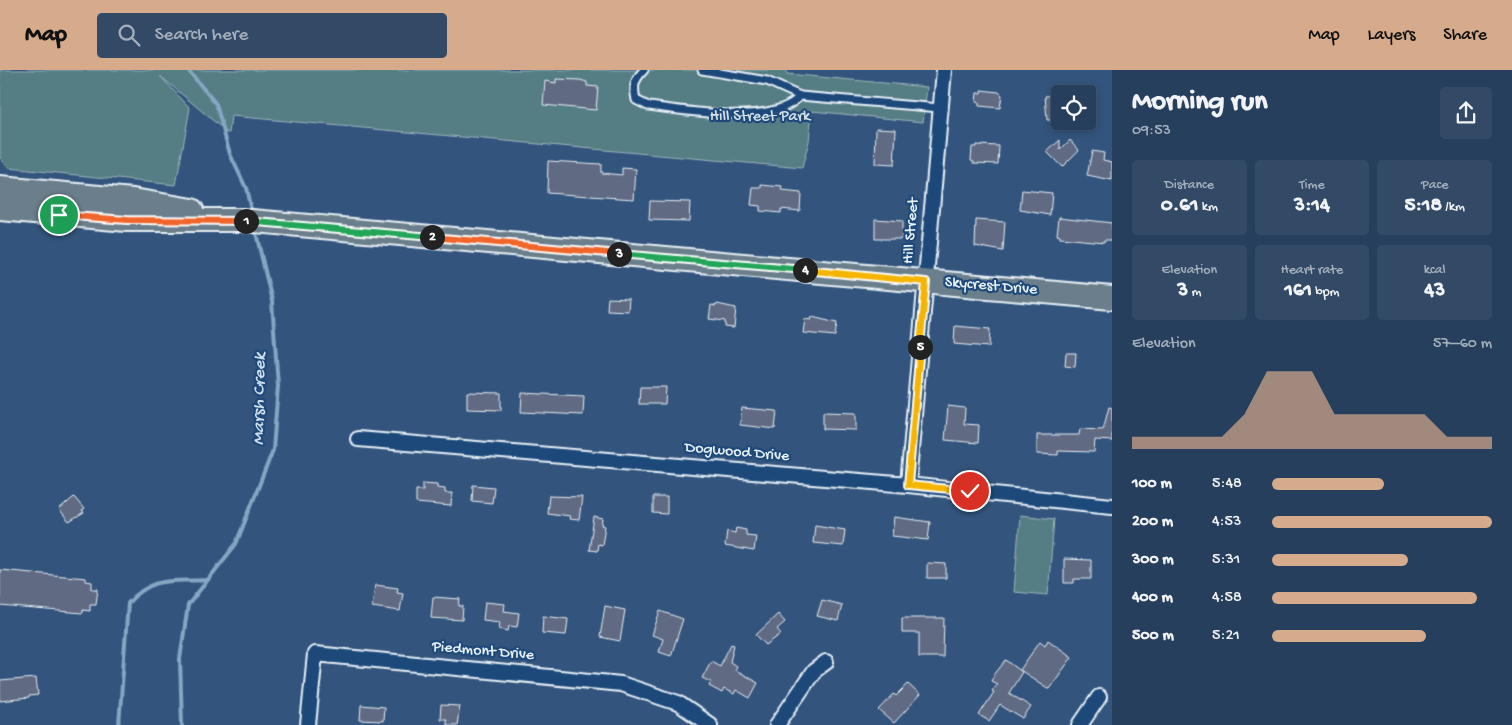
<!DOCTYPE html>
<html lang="en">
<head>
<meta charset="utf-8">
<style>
  :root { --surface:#263f5d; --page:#324a66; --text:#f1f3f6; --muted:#a4afbc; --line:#425872; --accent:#d6ab8b }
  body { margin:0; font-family:"Gochi Hand",sans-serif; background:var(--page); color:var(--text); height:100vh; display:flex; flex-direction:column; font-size:19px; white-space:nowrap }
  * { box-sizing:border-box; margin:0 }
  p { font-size:16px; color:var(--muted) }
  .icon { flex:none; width:28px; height:28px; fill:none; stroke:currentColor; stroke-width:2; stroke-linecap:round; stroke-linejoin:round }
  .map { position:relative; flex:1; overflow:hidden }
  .side { display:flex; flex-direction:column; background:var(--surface); width:400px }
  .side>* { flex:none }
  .fabs { position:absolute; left:1051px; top:15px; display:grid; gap:10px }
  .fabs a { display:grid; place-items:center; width:45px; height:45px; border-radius:5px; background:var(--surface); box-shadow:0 2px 8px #0003,0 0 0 1px var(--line); font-size:25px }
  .pin { position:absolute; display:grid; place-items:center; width:42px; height:42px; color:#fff; margin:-21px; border:2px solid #fff; border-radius:50%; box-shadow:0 1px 5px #0007 }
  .km { position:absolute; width:25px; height:25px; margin:-12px; border-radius:50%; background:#222; color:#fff; font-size:14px; line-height:25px; text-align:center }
  .round { display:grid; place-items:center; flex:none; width:52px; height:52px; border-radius:5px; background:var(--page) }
  .overview { display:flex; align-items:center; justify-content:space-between; height:85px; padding:0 20px }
  h1 { font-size:28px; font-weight:800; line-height:38px }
  .stats { display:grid; grid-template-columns:repeat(3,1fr); gap:8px; height:85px; padding:5px 20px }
  .stats div { display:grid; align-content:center; border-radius:5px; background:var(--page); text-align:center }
  .stats b { font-size:21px; font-weight:800 }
  .stats small { font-size:14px; font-weight:400 }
  .stats p { font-size:14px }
  .chart { height:140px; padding:10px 20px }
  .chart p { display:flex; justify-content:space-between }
  .chart svg { width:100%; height:90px; margin-top:5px; fill:var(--accent); opacity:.7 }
  ul { padding:0 20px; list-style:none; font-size:16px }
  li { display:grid; grid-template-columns:80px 60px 1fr; align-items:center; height:38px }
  li i { height:12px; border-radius:6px; background:var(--accent) }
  header { display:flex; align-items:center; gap:30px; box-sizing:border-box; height:70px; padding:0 25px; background:var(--accent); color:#111 }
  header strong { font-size:24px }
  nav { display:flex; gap:28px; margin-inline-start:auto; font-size:18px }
  .search { width:350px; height:45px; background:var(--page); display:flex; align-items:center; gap:12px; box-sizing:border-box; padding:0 18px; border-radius:5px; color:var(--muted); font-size:19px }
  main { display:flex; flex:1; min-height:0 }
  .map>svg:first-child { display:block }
</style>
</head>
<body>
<header>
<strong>Map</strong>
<div class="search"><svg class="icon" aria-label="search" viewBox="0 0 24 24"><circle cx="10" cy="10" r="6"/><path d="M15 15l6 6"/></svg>Search here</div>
<nav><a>Map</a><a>Layers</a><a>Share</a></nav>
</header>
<main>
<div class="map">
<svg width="1112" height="655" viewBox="0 0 1112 655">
  <rect width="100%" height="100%" fill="#33547c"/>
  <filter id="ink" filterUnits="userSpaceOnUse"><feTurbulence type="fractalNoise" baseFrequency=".02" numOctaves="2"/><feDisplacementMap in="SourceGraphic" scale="10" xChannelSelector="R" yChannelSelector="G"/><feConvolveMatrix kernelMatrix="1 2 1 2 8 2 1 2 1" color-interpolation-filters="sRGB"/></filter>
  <g filter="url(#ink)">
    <!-- green -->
    <g fill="#557d84" stroke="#9eb7be">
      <path d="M0,0h787v4l140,13 -4,35 -111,-11 -3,30 -7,27 -571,-52 -2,18 -69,-58 30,32 -14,77 -167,-17 -9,-10z"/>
      <path d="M1020,445l34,4 -6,76 -34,-3z"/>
    </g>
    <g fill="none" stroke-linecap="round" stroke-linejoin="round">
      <!-- stream -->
      <g stroke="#85a7c3" stroke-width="4">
        <path d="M188,0l28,34 14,50 16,34 5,22"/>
        <path d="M119,655l9,-122c26,-28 44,-21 79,-23"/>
        <path d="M182,655l-2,-66 8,-54 48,-61 37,-94 5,-64 -6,-85 -16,-68"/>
      </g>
    </g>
    <!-- building -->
    <g fill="#616a82" stroke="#e8f1f8">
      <path d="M556,9l24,1 7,2v4l11,1 -2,23 -53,-5 2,-24 11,2z"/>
      <path d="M981,20l18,2 3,3 -2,13 -21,-2v-3l-3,-1 1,-9h4z"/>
      <path d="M1060,25v25h-13l-2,-24z"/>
      <path d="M876,58l20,1 -2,36 -19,-1z"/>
      <path d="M1060,70v10l10,-10 9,10 -17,17 -15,-15z"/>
      <path d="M976,75l23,1 -1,18 -24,-1v-2l-3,-1 1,-13h4z"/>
      <path d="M1092,81l12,2 -1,7 9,2v19l-25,-5z"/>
      <path d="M548,91l53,3v9l21,2v-7l14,1 -2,30 -87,-6z"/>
      <path d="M762,115l21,2 -1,4 19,2 -1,18 -19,-2v4l-21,-2v-5l-9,-1 2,-17h9z"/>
      <path d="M1022,120l30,3 -2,22 -30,-5z"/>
      <path d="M650,131l40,1 -1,19 -40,-1z"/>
      <path d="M1059,147l53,6v17h-8v2l-44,-4v-2l-3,-1z"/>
      <path d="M875,149l27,2v18h-27z"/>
      <path d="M976,150l29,2 -2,29 -28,-5z"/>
      <path d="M608,228l21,1 -1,12 -21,-1z"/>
      <path d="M717,234l19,4 -2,20 -9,-1v-6l-16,-2 2,-14 5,1z"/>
      <path d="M812,247l25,6 -2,13 -32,-3 2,-14 6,1z"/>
      <path d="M955,256l35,3 -1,18 -35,-3z"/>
      <path d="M1066,283h10l-1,14 -10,-1z"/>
      <path d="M640,317h26l-1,17h-26z"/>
      <path d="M467,322l34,1v17l-34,-1z"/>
      <path d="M522,323l62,3 -1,19 -62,-3z"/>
      <path d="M948,336l17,2 -1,16 15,1 -1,18 -33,-3z"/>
      <path d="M1109,337l3,1v33l-17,-1 -1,12 -36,-1v4l-21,-1v-19h42l1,-6 23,1z"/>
      <path d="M742,338l35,3 -2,18 -35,-4z"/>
      <path d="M823,342l33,1v17l-33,-1z"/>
      <path d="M423,413l14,1v3l8,1v5h7l-1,13 -35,-3v-13h7z"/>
      <path d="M473,415l21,2 -2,16 -20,-2z"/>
      <path d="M549,426l33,1 -3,23 -10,-1 1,-3 -23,-3z"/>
      <path d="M74,427l10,12 -2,2 2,2 -15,9 -10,-12z"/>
      <path d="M653,427h14v17l-14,-1z"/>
      <path d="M594,447l9,2 -1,6 3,1 -3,19 -4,-1 -1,7 -8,-1z"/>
      <path d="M894,447l36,5 -2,18 -36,-4z"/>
      <path d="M815,455l30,5 -2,16 -30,-3z"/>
      <path d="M736,458l10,2v5l10,1 -2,15 -29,-5 2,-15 8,2z"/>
      <path d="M1064,489l27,1v19h-17v4h-10z"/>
      <path d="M927,493l19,1v14h-19z"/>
      <path d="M0,500l86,8v3l6,1v7h6l-2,15h-6v7l-7,-1v3l-83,-7z"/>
      <path d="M375,515l23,3 -1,4 6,1 -3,18 -28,-4z"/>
      <path d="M433,527l27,2 -1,7h4l-1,14 -31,-2z"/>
      <path d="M822,530l20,5 -4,16 -21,-5z"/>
      <path d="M485,532l20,2 -1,7 15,2 -2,14 -8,-1 -1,5 -9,-2 1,-7 -17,-2z"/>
      <path d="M605,536l20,4 -5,31 -20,-4z"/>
      <path d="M660,541l23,8 -12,37 -12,-4 4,-13 -11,-4z"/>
      <path d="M778,544l7,8 -8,7 4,5 -15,11 -10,-10z"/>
      <path d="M543,546l25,3 -2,16 -24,-2z"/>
      <path d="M902,548h42l-1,39h-24v-24h-17z"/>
      <path d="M1048,570l24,17 -23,32 -29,-19 20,-29 5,4z"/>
      <path d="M731,574l3,1 -4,17 6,4 -1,4 23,13 -8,15 -14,-8 -2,4 -10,-5 -2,4 -13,-7 2,-4 -9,-4 9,-17 9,5z"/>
      <path d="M1006,590l16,12 -13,21 22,14 -8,12 -23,-14 -11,16 -10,-6 15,-23 -2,-1 5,-7 -6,-3 3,-6z"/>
      <path d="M36,608l2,17 -9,1v2l-29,3v-20z"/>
      <path d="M908,614l12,11 -26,28 -15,-13 15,-16 2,2z"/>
      <path d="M361,635l23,2 -1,14 -23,-1z"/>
      <path d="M441,635l19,1 -3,19h-11v-6h-6z"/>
    </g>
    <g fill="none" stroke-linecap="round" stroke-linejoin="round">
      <!-- service casing -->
      <g stroke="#e8f1f8" stroke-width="11">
        <g id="service">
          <path d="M644,0c-10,10 -11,16 -8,30l12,6c37,4 125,21 152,-10"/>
          <path d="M702,0l65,11 33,15 140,12"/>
        </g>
      </g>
      <!-- minor casing -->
      <g stroke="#e8f1f8" stroke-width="18">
        <g id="minor">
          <path d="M358,369l550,46 204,21"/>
          <path d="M908,415l36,-415"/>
          <path d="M308,655l7,-71 306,30 57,19 32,22"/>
          <path d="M777,655l37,-54 12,-9"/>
          <path d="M1080,655l19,-28"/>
        </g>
      </g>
      <!-- primary casing -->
      <g stroke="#e8f1f8" stroke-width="26">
        <g id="primary">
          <path d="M0,118l133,12 59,10"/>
          <path d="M0,139l127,11h115l870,78"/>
        </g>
      </g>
      <!-- service -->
      <use href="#service" stroke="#1f4a7a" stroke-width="7"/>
      <!-- minor -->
      <use href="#minor" stroke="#1f4a7a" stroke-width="14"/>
      <!-- primary -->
      <use href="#primary" stroke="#6b7e8b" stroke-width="22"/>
    </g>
  </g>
  <g fill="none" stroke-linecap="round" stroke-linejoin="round" filter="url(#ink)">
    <!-- split-1 casing -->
    <g stroke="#fff" stroke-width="10">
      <path id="split-1" d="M59,145l68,5 119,1"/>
    </g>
    <!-- split-2 casing -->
    <g stroke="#fff" stroke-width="10">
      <path id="split-2" d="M246,151l186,16"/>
    </g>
    <!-- split-3 casing -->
    <g stroke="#fff" stroke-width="10">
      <path id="split-3" d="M432,167l187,17"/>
    </g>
    <!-- split-4 casing -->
    <g stroke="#fff" stroke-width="10">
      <path id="split-4" d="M619,184l186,16"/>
    </g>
    <!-- split-5 casing -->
    <g stroke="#fff" stroke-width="10">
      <path id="split-5" d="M805,200l121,12 -6,65"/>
    </g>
    <!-- split-6 casing -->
    <g stroke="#fff" stroke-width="10">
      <path id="split-6" d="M920,277l-12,138 62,6"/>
    </g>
    <!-- split-1 -->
    <use href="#split-1" stroke="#f0652b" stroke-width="6"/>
    <!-- split-2 -->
    <use href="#split-2" stroke="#22a559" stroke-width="6"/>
    <!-- split-3 -->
    <use href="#split-3" stroke="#f0652b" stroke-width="6"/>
    <!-- split-4 -->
    <use href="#split-4" stroke="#22a559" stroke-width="6"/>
    <!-- split-5 -->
    <use href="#split-5" stroke="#f5b400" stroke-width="6"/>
    <!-- split-6 -->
    <use href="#split-6" stroke="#f5b400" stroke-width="6"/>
  </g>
  <g text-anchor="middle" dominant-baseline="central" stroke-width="4.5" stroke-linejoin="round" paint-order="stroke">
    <!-- park labels -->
    <g font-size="16" fill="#d2e0e7" stroke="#1f4a7a">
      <text x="760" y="47">Hill Street Park</text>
    </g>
    <!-- street labels -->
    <g font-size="16" fill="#e8f1f8" stroke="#1f4a7a">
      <text transform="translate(912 161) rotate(-85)">Hill Street</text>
      <text transform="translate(991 217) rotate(5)">Skycrest Drive</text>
      <text transform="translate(737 383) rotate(5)">Dogwood Drive</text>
      <text transform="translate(483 582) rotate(5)">Piedmont Drive</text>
    </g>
    <!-- water labels -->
    <g font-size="18" font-style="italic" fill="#cfdeeb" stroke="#1f4a7a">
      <text transform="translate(260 329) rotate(-89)">Marsh Creek</text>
    </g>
  </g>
</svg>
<div class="fabs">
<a><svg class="icon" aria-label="locate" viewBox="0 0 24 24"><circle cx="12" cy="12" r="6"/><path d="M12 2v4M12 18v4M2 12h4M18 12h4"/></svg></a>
</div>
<div class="pin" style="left:59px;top:145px;background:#1e9e55"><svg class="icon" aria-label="arrive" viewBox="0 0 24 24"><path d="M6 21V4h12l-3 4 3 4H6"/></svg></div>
<div class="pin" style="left:970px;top:421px;background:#d93025"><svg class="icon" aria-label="check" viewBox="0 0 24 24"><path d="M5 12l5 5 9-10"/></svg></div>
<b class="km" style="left:246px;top:151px">1</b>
<b class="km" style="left:432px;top:167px">2</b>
<b class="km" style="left:619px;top:184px">3</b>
<b class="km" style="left:805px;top:200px">4</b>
<b class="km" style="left:920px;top:277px">5</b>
</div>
<section class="side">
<div class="overview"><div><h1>Morning run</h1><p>09:53</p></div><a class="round"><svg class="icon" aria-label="share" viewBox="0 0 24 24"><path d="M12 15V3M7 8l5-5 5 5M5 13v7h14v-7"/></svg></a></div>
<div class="stats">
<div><p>Distance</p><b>0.61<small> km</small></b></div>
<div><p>Time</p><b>3:14</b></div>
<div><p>Pace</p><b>5:18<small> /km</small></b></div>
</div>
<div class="stats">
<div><p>Elevation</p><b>3<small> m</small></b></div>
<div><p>Heart rate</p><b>161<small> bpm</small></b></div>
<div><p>kcal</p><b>43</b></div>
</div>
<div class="chart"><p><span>Elevation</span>57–60 m</p>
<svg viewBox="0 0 160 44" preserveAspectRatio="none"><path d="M0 44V38L10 38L20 38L30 38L40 38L50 27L60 6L70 6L80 6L90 27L100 27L110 27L120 27L130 27L140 38L150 38L160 38V44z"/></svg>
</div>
<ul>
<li><b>100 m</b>5:48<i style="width:51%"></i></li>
<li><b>200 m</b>4:53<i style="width:100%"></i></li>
<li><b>300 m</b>5:31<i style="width:62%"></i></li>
<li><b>400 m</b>4:58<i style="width:93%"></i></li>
<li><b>500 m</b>5:21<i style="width:70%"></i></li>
</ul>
</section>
</main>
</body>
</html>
